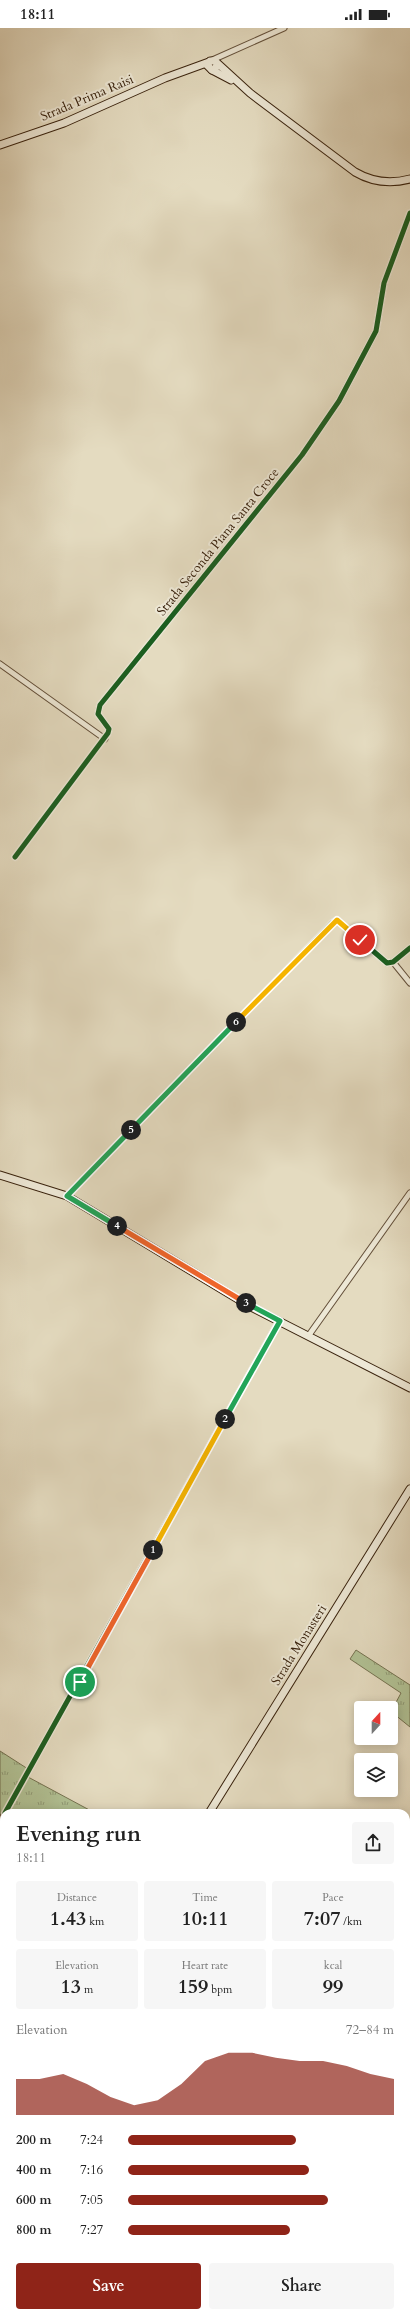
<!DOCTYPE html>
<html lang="en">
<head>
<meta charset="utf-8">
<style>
  :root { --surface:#fff; --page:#f6f6f6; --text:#222; --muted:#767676; --accent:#8f2418 }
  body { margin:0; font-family:Cardo,serif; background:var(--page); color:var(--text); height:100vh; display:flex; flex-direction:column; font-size:15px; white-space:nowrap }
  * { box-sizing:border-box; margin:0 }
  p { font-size:13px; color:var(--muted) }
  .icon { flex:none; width:22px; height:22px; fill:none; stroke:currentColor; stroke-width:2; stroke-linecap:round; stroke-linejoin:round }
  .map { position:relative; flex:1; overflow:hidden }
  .side { position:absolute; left:0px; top:1781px; width:410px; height:508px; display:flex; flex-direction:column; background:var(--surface); border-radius:12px 12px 0 0; box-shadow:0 2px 10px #0003 }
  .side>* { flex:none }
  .needle { width:26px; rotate:21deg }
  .controls { position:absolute; left:354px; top:1673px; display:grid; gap:8px }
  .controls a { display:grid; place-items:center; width:44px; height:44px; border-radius:4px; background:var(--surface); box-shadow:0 2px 10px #0003; font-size:20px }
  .pin { position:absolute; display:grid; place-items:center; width:34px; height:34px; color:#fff; margin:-17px; border:2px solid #fff; border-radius:50%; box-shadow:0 1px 4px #0007 }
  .km { position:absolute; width:20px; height:20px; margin:-10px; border-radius:50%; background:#222; color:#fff; font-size:11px; line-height:20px; text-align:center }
  .round { display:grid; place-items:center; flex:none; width:42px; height:42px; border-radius:4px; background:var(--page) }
  .head { display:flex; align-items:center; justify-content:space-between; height:68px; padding:0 16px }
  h1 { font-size:22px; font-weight:700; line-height:30px }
  .figures { display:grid; grid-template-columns:repeat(3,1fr); gap:6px; height:68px; padding:4px 16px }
  .figures div { display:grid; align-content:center; border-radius:4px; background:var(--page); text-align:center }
  .figures b { font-size:20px; font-weight:700 }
  .figures small { font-size:11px; font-weight:400 }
  .figures p { font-size:11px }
  .chart { height:112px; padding:8px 16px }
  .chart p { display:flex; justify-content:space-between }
  .chart svg { width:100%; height:72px; margin-top:4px; fill:var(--accent); opacity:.7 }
  .primary-button { display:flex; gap:8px; margin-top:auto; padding:8px 16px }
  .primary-button a { flex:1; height:46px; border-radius:4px; background:var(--accent); color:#fff; font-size:16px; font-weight:700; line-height:46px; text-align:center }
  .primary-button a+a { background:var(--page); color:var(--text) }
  ul { padding:0 16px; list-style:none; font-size:13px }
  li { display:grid; grid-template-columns:64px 48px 1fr; align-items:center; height:30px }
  li i { height:10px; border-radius:5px; background:var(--accent) }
  .status { display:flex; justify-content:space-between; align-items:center; height:28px; padding:0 20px; background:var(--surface); direction:ltr }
  .status svg { height:11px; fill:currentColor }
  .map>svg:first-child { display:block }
</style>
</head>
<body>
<div class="status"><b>18:11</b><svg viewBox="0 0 49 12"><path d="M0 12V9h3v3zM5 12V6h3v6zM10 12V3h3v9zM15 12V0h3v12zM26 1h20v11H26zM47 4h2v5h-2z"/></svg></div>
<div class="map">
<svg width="410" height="2289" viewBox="0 0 410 2289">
  <defs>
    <pattern id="grass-tufts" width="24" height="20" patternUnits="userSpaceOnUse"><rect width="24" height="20" fill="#b1c194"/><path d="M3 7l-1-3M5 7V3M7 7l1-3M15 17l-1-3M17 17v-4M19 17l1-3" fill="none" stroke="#919c77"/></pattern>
  </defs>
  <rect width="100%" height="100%" fill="#e4dbc0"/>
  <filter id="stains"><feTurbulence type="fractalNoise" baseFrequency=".005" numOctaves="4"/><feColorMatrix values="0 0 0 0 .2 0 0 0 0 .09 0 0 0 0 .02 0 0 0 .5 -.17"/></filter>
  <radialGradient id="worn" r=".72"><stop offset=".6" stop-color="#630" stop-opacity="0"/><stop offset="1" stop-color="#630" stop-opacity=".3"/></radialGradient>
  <!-- grass -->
  <g fill="url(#grass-tufts)" stroke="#757250">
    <path d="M356,1622l54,35v42l-16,-13 -1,-6 8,-15 -51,-34z"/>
    <path d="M0,1723l28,18 -28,50z"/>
    <path d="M28,1749l67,36h-85l-2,-1z"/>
    <path d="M4,2124v153l-4,4v-151z"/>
    <path d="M406,2130l4,3v98l-4,6z"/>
    <path d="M87,2285h149l-1,4h-151z"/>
    <path d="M322,2285h78l1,4h-79z"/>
  </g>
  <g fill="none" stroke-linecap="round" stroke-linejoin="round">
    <!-- street casing -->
    <g stroke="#64503a" stroke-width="7">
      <g id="street">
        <path d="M210,33l74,-33"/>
        <path d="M0,636l105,75"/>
        <path d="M15,829l93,-124 1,-4 -11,-15 2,-9 202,-250 37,-54 37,-70 8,-48 26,-70"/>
        <path d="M393,934l17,21"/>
        <path d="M67,1168l265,-273 5,-3 50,43 6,-1 17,-14"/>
        <path d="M309,1307l101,-142"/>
        <path d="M5,1785l274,-492"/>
        <path d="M0,1794l4,-7"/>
        <path d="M406,2109l4,-7"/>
        <path d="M406,2128l4,3"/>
        <path d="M243,2285l6,4"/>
        <path d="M320,2289v-4"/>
      </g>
    </g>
    <!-- secondary casing -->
    <g stroke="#39220d" stroke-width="9">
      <g id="secondary">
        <path d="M217,37l-2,4 -3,1 -5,-5 3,-4h5l35,32 105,79c17,10 36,12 55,7"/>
        <path d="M212,42l19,10"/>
        <path d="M0,117l64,-22 101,-45 44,-16"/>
        <path d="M0,1147l67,21 184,111 159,81"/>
        <path d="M209,1785l201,-324"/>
        <path d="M0,2124l4,-7"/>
      </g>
    </g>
    <!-- street -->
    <use href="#street" stroke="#ede8d6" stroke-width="5"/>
    <!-- secondary -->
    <use href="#secondary" stroke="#ede8d6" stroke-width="7"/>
    <!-- cycleway casing -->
    <g stroke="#ede8d6" stroke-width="8">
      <g id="cycleway">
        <path d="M15,829l93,-124 1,-4 -11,-15 2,-9 202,-250 37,-54 37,-70 8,-48 26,-70"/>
        <path d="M67,1168l265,-273 5,-3 50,43 6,-1 17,-14"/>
        <path d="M5,1785l274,-492"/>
      </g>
    </g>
    <!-- cycleway -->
    <use href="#cycleway" stroke="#1b5e20" stroke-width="5"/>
  </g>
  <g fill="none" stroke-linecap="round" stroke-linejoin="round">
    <!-- split-1 casing -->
    <g stroke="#fff" stroke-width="8">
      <path id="split-1" d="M80,1654l73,-132"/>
    </g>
    <!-- split-2 casing -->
    <g stroke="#fff" stroke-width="8">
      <path id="split-2" d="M153,1522l72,-131"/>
    </g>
    <!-- split-3 casing -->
    <g stroke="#fff" stroke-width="8">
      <path id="split-3" d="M225,1391l55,-98 -34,-18"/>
    </g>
    <!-- split-4 casing -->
    <g stroke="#fff" stroke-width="8">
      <path id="split-4" d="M117,1198l129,77"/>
    </g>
    <!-- split-5 casing -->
    <g stroke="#fff" stroke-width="8">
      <path id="split-5" d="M117,1198l-50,-30 64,-66"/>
    </g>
    <!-- split-6 casing -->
    <g stroke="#fff" stroke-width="8">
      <path id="split-6" d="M131,1102l105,-108"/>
    </g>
    <!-- split-7 casing -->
    <g stroke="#fff" stroke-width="8">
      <path id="split-7" d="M236,994l101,-102 23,20"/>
    </g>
    <!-- split-1 -->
    <use href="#split-1" stroke="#f0652b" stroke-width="5"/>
    <!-- split-2 -->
    <use href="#split-2" stroke="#f5b400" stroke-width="5"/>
    <!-- split-3 -->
    <use href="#split-3" stroke="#22a559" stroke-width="5"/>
    <!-- split-4 -->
    <use href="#split-4" stroke="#f0652b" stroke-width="5"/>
    <!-- split-5 -->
    <use href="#split-5" stroke="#22a559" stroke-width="5"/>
    <!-- split-6 -->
    <use href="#split-6" stroke="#22a559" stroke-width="5"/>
    <!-- split-7 -->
    <use href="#split-7" stroke="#f5b400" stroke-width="5"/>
  </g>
  <g text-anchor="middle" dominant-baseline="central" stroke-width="4" stroke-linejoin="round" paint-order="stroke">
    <!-- street labels -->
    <g font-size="13" fill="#39220d" stroke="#ede8d6">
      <text transform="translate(87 70) rotate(-23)">Strada Prima Raisi</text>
      <text transform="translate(218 514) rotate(-51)">Strada Seconda Piana Santa Croce</text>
      <text transform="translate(299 1617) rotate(-58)">Strada Monasteri</text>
    </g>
  </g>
  <rect width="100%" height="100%" filter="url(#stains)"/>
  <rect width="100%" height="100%" fill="url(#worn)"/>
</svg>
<div class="controls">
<a><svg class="needle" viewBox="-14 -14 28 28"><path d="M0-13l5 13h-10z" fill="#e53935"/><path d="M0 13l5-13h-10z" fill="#767676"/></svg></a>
<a><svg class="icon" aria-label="layers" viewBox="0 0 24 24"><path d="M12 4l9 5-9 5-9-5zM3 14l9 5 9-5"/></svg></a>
</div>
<div class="pin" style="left:80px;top:1654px;background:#1e9e55"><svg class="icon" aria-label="arrive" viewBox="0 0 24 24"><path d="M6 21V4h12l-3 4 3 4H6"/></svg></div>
<div class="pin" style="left:360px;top:912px;background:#d93025"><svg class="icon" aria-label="check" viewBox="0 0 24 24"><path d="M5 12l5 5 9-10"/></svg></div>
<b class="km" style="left:153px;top:1522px">1</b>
<b class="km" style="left:225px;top:1391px">2</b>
<b class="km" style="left:246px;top:1275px">3</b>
<b class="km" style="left:117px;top:1198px">4</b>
<b class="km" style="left:131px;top:1102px">5</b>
<b class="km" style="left:236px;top:994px">6</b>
<section class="side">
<div class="head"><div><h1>Evening run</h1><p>18:11</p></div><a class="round"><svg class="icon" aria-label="share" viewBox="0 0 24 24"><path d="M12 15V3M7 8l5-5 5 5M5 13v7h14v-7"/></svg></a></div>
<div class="figures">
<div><p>Distance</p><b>1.43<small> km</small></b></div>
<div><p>Time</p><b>10:11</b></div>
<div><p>Pace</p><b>7:07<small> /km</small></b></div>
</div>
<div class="figures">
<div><p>Elevation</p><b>13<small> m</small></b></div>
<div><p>Heart rate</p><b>159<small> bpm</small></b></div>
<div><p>kcal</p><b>99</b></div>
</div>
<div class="chart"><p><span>Elevation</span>72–84 m</p>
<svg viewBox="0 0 160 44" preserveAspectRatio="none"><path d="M0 44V22L10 22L20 19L30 25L40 33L50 38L60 35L70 25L80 11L90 6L100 6L110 9L120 11L130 11L140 14L150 19L160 22V44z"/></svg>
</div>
<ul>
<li><b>200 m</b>7:24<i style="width:63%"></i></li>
<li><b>400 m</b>7:16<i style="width:68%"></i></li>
<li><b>600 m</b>7:05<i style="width:75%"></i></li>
<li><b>800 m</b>7:27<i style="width:61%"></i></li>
</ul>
<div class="primary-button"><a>Save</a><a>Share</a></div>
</section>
</div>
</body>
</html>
